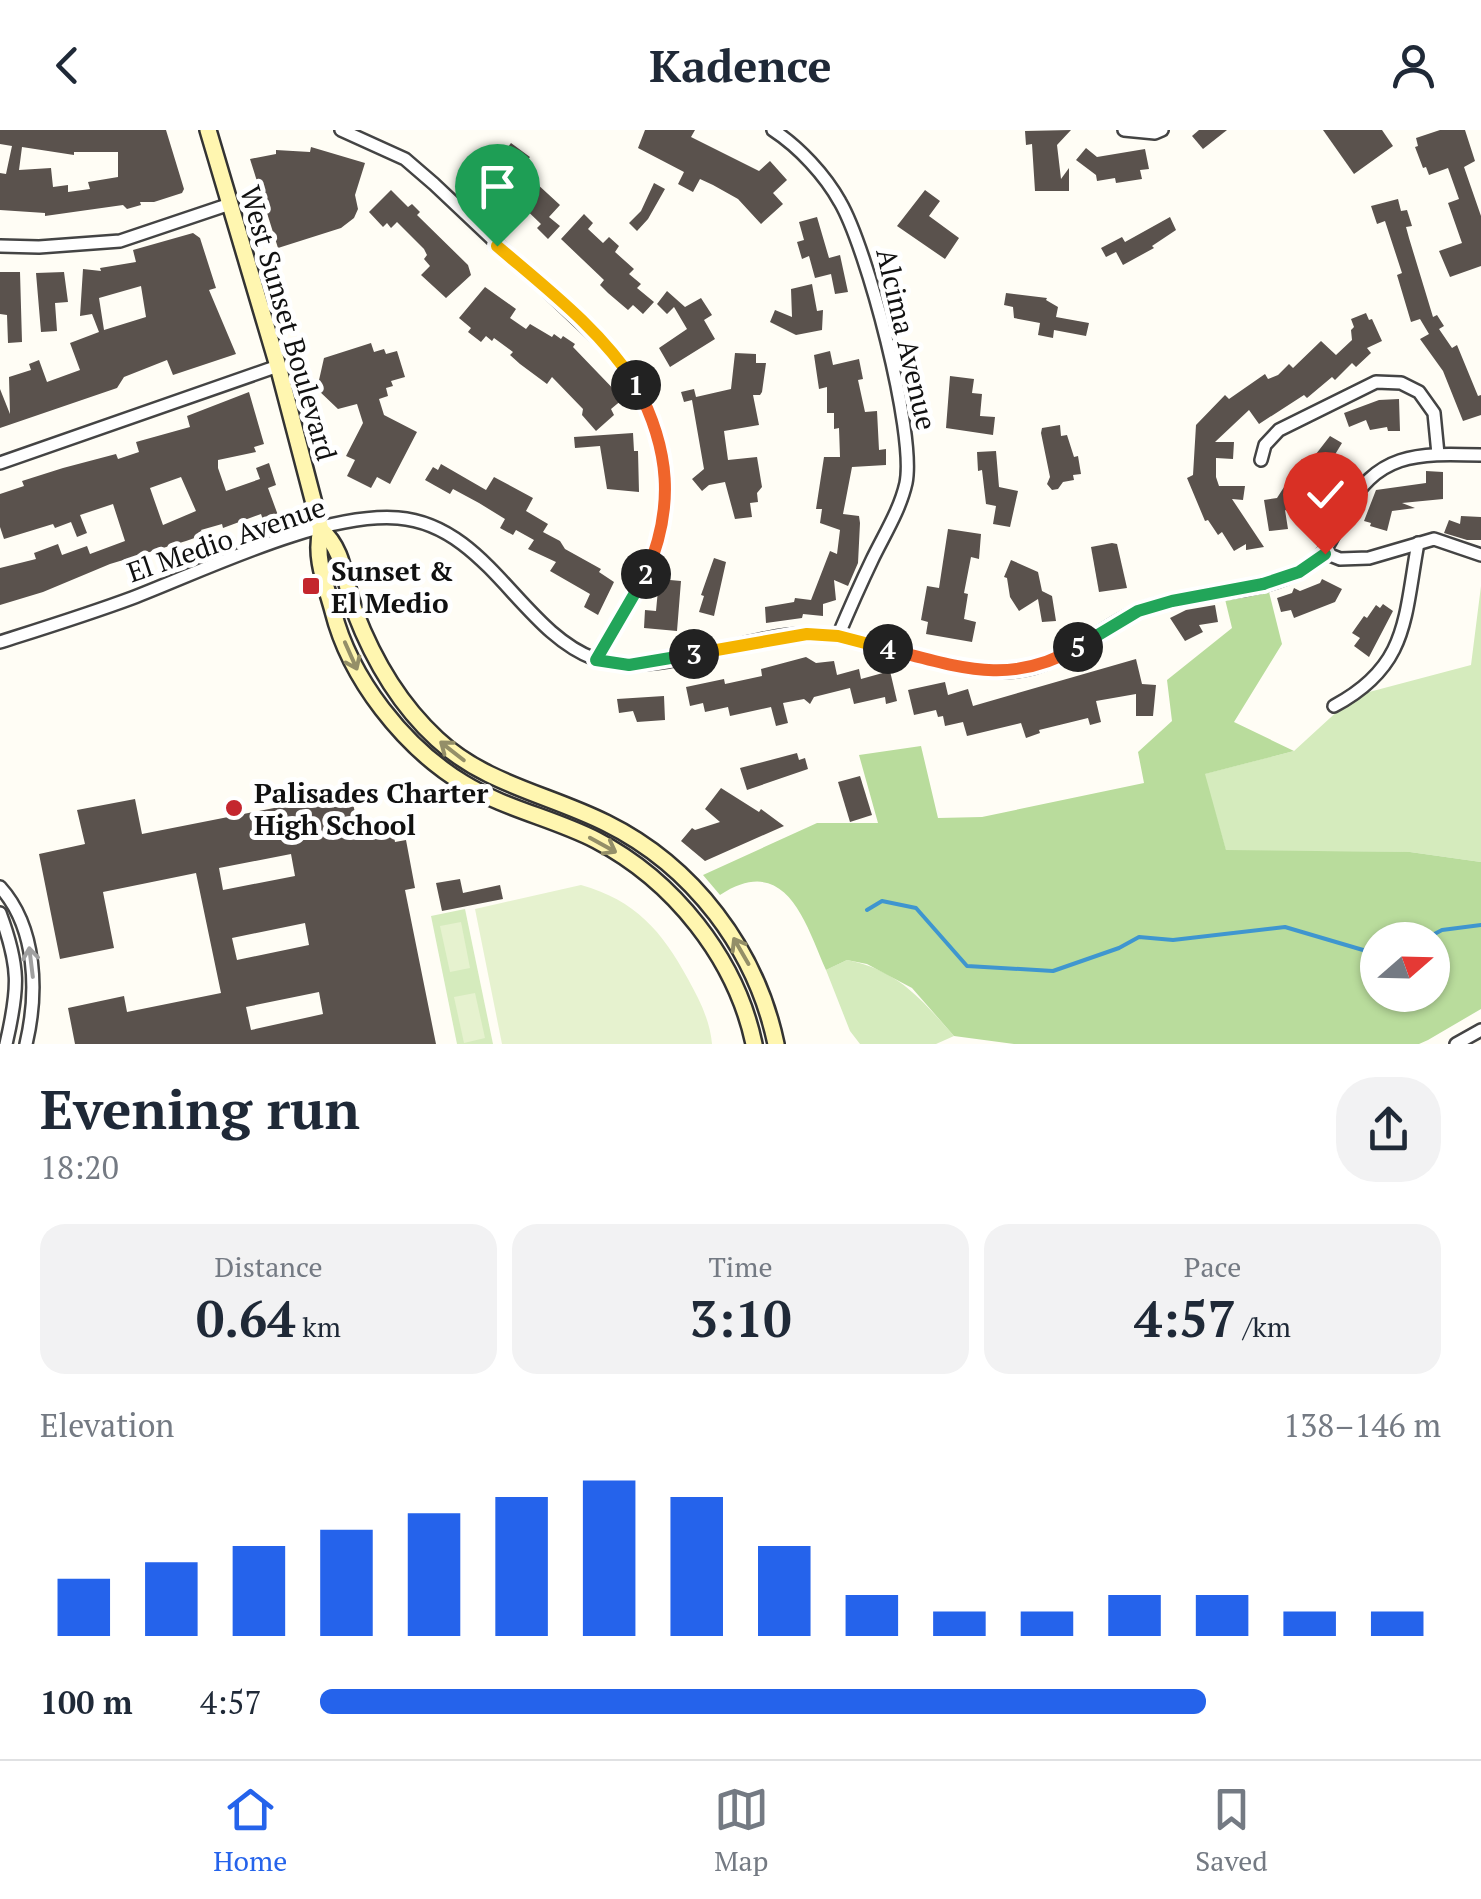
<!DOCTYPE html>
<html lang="en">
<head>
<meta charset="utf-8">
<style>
  :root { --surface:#fff; --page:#f2f2f3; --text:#1f2937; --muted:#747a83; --line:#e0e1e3; --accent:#2563eb }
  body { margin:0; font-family:"PT Serif",serif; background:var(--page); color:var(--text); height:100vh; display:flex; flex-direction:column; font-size:38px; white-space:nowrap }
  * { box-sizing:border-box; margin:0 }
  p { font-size:32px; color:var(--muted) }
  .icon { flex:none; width:55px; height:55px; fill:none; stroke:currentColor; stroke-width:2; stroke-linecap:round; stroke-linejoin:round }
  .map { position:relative; height:914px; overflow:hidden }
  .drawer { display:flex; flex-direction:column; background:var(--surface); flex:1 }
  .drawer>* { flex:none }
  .needle { width:65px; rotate:70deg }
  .buttons { position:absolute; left:1360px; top:792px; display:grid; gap:20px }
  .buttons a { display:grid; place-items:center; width:90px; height:90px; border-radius:50%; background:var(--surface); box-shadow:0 2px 8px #0004; font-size:50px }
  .pin { position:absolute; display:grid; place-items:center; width:85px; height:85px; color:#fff; margin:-102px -42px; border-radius:50% 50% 50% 0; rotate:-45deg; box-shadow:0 0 10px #0007 }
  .pin .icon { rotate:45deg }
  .km { position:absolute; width:50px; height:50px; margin:-25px; border-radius:50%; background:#222; color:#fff; font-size:28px; line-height:50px; text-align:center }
  .round { display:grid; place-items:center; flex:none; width:105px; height:105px; border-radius:40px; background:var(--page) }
  .head { display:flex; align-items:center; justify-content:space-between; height:170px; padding:0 40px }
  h1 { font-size:55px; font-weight:700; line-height:75px }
  .stats { display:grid; grid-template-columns:repeat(3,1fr); gap:15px; height:170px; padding:10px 40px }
  .stats div { display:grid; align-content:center; border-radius:25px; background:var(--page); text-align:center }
  .stats b { font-size:50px; font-weight:700 }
  .stats small { font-size:28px; font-weight:400 }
  .stats p { font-size:28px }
  .chart { height:280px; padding:20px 40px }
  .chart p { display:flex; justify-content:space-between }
  .chart svg { width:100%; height:180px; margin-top:10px; stroke:var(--accent); stroke-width:6 }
  ul { padding:0 40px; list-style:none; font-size:32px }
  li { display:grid; grid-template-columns:160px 120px 1fr; align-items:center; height:75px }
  li i { height:25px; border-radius:12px; background:var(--accent) }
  header { display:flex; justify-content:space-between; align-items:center; height:130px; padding:0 40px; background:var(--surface); font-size:45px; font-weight:700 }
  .menu { display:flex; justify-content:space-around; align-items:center; height:140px; border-top:2px solid var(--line); background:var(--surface); font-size:28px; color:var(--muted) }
  .menu a { display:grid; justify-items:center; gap:5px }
  .menu .selected { color:var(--accent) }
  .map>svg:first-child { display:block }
</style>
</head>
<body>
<header><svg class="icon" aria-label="back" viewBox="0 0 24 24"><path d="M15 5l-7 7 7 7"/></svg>Kadence<svg class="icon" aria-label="person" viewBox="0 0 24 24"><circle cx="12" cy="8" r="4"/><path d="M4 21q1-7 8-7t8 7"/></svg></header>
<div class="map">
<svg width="1481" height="914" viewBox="0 0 1481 914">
  <rect width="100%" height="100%" fill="#fffdf5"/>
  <!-- green -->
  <g fill="#d5ebbd">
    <path d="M1481,456v276l-71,-10 -184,-1 -22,-77 90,-23 60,-55 117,-31z"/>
    <path d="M465,779l28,135h-36l-26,-128z"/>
    <path d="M847,830c51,10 74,39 107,76l-18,8h-76l-10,-13 -24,-61z"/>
  </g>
  <!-- forest -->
  <path fill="#b9dc9c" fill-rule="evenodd" d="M1267,454l15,60 -48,78 60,29 -89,23 21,76 184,2 71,10v147l-53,31 -9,4h-405l-60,-8 -42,-48 -45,-24 -20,-4 -21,10c-21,-48 -40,-118 -106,-75l-17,-20 114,-52h61l-19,-68 62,-9 17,72 44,-1 162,-34 -6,-31 34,-31 -5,-41 65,-52 -9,-37zM1378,810h54v55h-54z"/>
  <!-- pitch -->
  <g fill="#e6f2cf">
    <path d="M581,755c54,15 81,46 107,94 11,20 22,41 24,65h-210l-27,-135z"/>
    <path d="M461,792l9,46 -20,4 -10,-46z"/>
    <path d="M475,863l10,45 -21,5 -10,-46z"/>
  </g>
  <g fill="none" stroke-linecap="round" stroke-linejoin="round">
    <!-- stream -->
    <g stroke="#3f96cf" stroke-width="4">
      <path d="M867,780l15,-9 34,7 51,58 86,5 66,-23 20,-11 34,3 112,-13 78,23 15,-1"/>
      <path d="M1423,810l19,-10 39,-5"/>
    </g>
  </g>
  <!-- building -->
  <g fill="#5a524d" fill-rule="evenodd">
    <path d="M0,0h166l18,59 -2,4 -28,9h-14l1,3 -14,4 -4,-4 -78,11v-3l-45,-3v-37l6,1 6,-28 -12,-2zM22,17l52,8v-3h44v25l-30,5 2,7 -22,3v-7l-15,2 -2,-19 -32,2z"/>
    <path d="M645,0h50l-4,7 68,34 11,-10 17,19 -14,13 10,11 -22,20 -23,-25 -25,-14 -13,-6 -7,13 -15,-8 6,-12 -46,-24z"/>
    <path d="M1071,0l-14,15 4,34 8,-11v23h-34l-3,-47 -6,1 -1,-14z"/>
    <path d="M1199,0h28l-24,19 -11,-13z"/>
    <path d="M1323,0h59l11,16 -39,28z"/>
    <path d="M1440,0h25l10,31 -11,6 17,49v50l-31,11 -11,-26 23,-8 -14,-40 11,-4 -11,-31 -19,7 -3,-8 -3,1 -8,-21 3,-1 -2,-8z"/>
    <path d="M511,13l19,14 -31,37 -20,-18 9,-12 5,3z"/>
    <path d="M311,17l54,16 -10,32 3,14 -4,9 -13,10 -63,20 -28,-89 26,-5v-4l34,2z"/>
    <path d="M1086,18l11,9 48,-8 4,20 -9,1 2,9 -26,4 -1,-5 -18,3 -1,-6 -20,-15z"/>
    <path d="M535,52l25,23 -11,12 11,9 -12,13 -11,-11 4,-4 -24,-23z"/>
    <path d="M654,53l11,6 -17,30 -11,12 -8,-8 12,-12z"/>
    <path d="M391,60l17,17 4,-3 8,8 -3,3 51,50 3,10 -25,23 -25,-23 9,-9 -6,-7 3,-4 -3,-6 -27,-27 -6,6 -4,-5 -4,4 -14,-15z"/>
    <path d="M925,60l15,11 -11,15 30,22 -14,21 -48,-33z"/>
    <path d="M1398,69l3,12 6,-1 5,16 -6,1 3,11 24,79 4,-2 7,11 -5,3 13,19 5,-3 21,51 3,-1v20l-18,6 -20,-50 -23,-32 9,-5 -9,-15 -9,3 -14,-47 5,-2 -17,-52 -8,3 -6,-18z"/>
    <path d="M584,84l9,9 -5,6 15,14 6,-6 10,9 -4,6 19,17 -5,5 12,10 -4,4 17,14 -11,12 -10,-9 -5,5 -20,-17 -8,-8 4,-5 -43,-41z"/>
    <path d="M817,87l12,41 11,-3 8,37 -13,2 -4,-20 -16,4 -6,-22 -7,3 -5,-17 7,-2 -5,-18z"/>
    <path d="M1170,87l6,13 -24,16 2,2 -31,17 -7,-13 -10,5 -5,-9 21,-11 3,5z"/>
    <path d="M193,103l7,5 16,50 -7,2 27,64 -63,21 -6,-15 -43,17 -7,11 -117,40v-39l10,25 -1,-37 22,-7 -2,-6 10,-4 8,22 33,-12 -10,-27 29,-11 -7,-18 -12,2 3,-47 18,2 -1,-3 36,-6 -3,-12zM141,156l5,31 -42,13 -5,-32z"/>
    <path d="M0,142h20l2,70 -14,1 -1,-28 -7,-1z"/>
    <path d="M64,142l4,30 -13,1 2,28 -16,1 -5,-59z"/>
    <path d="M812,154l5,27 6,-1 -1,20 -26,5 -26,-13 5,-12 17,7 -1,-28z"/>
    <path d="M485,157l31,22 -6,9 16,11 4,-5 22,13 2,-3 7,5 2,-3 12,8 -2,3 50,52 -12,10 3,6 -18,16 -14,-16 1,-6 -31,-32 -5,7 -27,-20 -10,-9 3,-3 -19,-14 -2,3 -6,-5 -5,6 -13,-10 3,-4 -12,-10z"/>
    <path d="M667,161l18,16 16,-9 11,17 -8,5 11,19 -45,28 -11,-19 28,-19 -13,-22 -7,7 -10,-10z"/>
    <path d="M1006,163l41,5 -1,2 12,7 -2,10 33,6 -3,13 -32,-6 -1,8 -15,-3 2,-12 -26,-5 -1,-11 -9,-2z"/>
    <path d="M1366,183l3,7 3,-1 10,22 -15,7 4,5 -15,14 -4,-4 -17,17 -3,-3 -25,21 -3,-3 -45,29 -10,-14 -34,32h19l-1,17 -17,-1v19l3,9h26l-2,14 -11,-1 32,48 -18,3v-6l-12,7 -12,-19 -4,3 -10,-15 -3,1 -18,-43 6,-3 3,-50 29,-30 4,4 36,-25 3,5 10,-4 11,-11 4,4 28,-27 15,14 16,-15 -1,-10 3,-3 -3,-8z"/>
    <path d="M371,213l3,9 10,-3 2,5 11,-3 8,26 -14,4 2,5 -7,2 2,8 -9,3 5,16 33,17 -27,52 -13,-7 -6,11 -24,-12 8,-16 -9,-4 17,-33 -6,-19 -19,5 -21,-20 7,-31z"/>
    <path d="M830,221l3,14 26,-6 4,20 -5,1 7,32 12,-1 2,39 7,-1v16l-34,2 -9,47 16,2 1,7 -2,40 -10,23 -14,-6 2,20 -13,4v12l-20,-2 -1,4 -36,5 -1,-16 29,-5 1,-4 16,2 19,-49 7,3 3,-24 -20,-7 2,-14h-6l8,-52h16l-1,-29 -5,1v-16h-7v-26l-8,2 -5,-34z"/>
    <path d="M735,223l21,1v9h10l-4,29 -2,3h-7l6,30 -35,6 4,29 29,-3 5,30 -5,6 1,9 -8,1 2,14 -17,2 -10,-37 -16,3 -7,6 -10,-12 12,-10 -12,-69 -8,2 -3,-10 13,-3 2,8 35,-8z"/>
    <path d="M950,246l24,3 -2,14 10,1 -2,22 15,1 -2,18 -47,-7z"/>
    <path d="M249,262l15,52 -10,3 2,5 -38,8v8l8,23 34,-12 -4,-11 13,-5 7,22 -8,3 11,30 -15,5 -3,-9 -38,14 -1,-4 -21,6 2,5 -17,6 -76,23 -67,28 -43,13v-37l36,-9 -2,-6 24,-9 4,11 25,-9 3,8 35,-13 -12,-37 -33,11 7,18 -10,4 -6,-15 -16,6 -2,-4 -49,15 -4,-12v-33l24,-8 -2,-5 41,-13 53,-14 2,5 21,-7 -3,-10 54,-15 -3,-11zM181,347l15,34 -33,14 -13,-37z"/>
    <path d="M1399,269l1,32h-12l-1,-4 -17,3 -4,-10 -17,7 -5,-14 35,-13z"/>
    <path d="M1060,295l1,11 6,-1 7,22 4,-1 3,18 -8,1 1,5 -11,2 -5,7 -6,1 -5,-6 3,-7 -9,-44 1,-5z"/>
    <path d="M633,303l1,18h4l1,41 -32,-3 -7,-43 -25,2 -1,-11z"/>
    <path d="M1330,306l12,7 -31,51 12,6 -8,15 -10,-5 -3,8 -17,-8 3,19 -19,2 -5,-31 13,-2 25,-39 7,4z"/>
    <path d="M996,321l3,36 19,4 -8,36 -17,-3 3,-18 -10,-2 -4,-34 -4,1 -1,-19z"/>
    <path d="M441,334l45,26 8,-13 39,21 -7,13 22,13 -5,8 17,9 5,8 36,20 -2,3 15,10 -16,33 -14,-8 6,-13 -40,-23 6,-9 -28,-13 6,-9 -18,-10 -3,5 -13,-7 5,-9 -26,-16 -26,-14 -3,5 -25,-14 8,-13 5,3z"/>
    <path d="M1426,341l17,1v27l-41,4 13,5 -23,3 -5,20 -17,-5 1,-3 -7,-2 12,-31 50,-7z"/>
    <path d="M1461,386l20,1v23h-14l-23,-7 5,-13 11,4z"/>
    <path d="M948,399l33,5 -2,25 -8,-2 -7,36 4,1 -4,25 12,3 -4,20 -46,-8 2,-12 -7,-2 6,-34 12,2z"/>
    <path d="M1112,413l5,1 10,44 -28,4 -8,-45z"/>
    <path d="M714,428l12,4 -12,54 -15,-4 5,-16 -3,-1z"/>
    <path d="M1011,430l27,12 4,19 10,5 4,25 -14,1 -4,-23 -19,12 -9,-14 -3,-19 -3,-1z"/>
    <path d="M659,449l22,2 -4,50 -33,-3 1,-18 11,1z"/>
    <path d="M1322,449l20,10 -7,13 -41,16 -3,-8 -10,2 -4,-14 15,-5 2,-5 6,3 20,-8z"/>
    <path d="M1383,474l10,7 -24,46 -15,-11 6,-8 -8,-5 12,-17 3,2 9,-13 4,3z"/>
    <path d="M1215,475l3,17 -19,3 4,7 -18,9 -15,-23 16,-8z"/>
    <path d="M806,527l10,6 18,-2 3,14 22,-6 2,10 29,-8 7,30 -11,3 -1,-7 -31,7 -4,-16 -36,9 -4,7 -6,-5 -21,4 5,20 -12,3 -5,-19 -41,9 -2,-9 -23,5 -2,-9 -13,3 -4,-19 38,-8 1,5 37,-8 -1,-7z"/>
    <path d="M1136,529l6,25 14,1 -3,31h-17v-22l-40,7 5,21 -11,3 -2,-7 -49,12 1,3 -14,5 -5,-15 -54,13 -4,-14 -18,4 -2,-10 -5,1 -2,-7 -22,5 -6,-25 37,-8 3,13 20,-6 5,17z"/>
    <path d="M664,566l1,24 -28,2 -4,-11 -14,2 -2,-14z"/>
    <path d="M797,623l2,7 6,-2 3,11 -61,21 -7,-22z"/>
    <path d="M860,646l12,39 -22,7 -12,-40z"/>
    <path d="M721,658l38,24 2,-3 23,17 -79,35 -24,-20 11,-13 3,2 25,-8 -15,-13z"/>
    <path d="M352,668l7,35 8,-2 1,5 25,-5 2,11 11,-2 9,48 -10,2 31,154h-361l-7,-36 56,-12 3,16 94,-19 -25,-120 -93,19 11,56 -54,11 -21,-105 46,-10 -8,-34 58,-11 7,35 162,-32 1,5zM291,724l4,22 -72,14 -4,-22zM305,793l4,22 -72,15 -5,-22zM319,862l4,22 -72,16 -5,-23z"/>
    <path d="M460,749l3,14 37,-8 3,14 -61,12 -6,-28z"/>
  </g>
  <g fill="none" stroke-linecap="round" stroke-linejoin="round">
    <!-- street casing -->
    <g stroke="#444" stroke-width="16">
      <g id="street">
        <path d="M341,0l64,29 29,25 179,169c49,65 70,142 34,218 -15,31 -34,59 -51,88"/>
        <path d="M773,0c26,17 52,45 67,72 27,46 76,231 66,281 -6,27 -22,52 -34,77 -12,25 -23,50 -34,76"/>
        <path d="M1124,0l31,3 7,-3"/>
        <path d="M0,116l39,1 81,-6 110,-37"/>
        <path d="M1261,330l4,-15 14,-15 97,-48 25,1 18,9 15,21 4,41"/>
        <path d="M0,333l278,-97"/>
        <path d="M1325,423l15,6 29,-1 65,-19 47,16"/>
        <path d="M0,512c44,-14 89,-28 132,-44 73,-28 190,-86 266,-80 89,7 123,114 197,141 58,21 148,-24 210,-25 71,-1 138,43 210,37 47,-4 82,-43 124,-61 51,-20 112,-12 160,-38 27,-16 31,-29 44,-56 33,-64 73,-63 138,-61"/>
        <path d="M1334,576c75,-40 70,-88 84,-163"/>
        <path d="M0,757c37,41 38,106 26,157"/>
        <path d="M0,783c20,54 19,75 6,131"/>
        <path d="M1456,914l25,-14"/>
      </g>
    </g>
    <!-- secondary casing -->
    <g stroke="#333" stroke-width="20">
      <g id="secondary">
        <path d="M208,0l70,236 43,164c-7,27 5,55 12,81 17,68 71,136 130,172 42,26 90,35 133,57 77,40 140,118 158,204"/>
        <path d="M321,400c24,20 23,53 34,82 18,47 44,92 82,127 48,45 111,55 169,84 87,43 150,126 170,221"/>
      </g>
    </g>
    <!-- street -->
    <use href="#street" stroke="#fff" stroke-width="11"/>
    <!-- secondary -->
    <use href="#secondary" stroke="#fff6b0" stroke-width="15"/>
  </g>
  <!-- one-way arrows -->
  <defs><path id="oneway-shaft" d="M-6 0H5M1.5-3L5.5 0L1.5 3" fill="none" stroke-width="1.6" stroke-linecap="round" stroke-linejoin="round" transform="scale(2.5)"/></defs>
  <g stroke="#948f68">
    <use href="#oneway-shaft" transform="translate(351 526) rotate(66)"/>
    <use href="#oneway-shaft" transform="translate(452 621) rotate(-142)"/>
    <use href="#oneway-shaft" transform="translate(603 715) rotate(29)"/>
    <use href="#oneway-shaft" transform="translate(741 821) rotate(-120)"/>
  </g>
  <use stroke="#a0a0a0" href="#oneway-shaft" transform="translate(31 832) rotate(-97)"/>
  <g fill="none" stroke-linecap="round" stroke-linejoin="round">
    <!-- split-1 casing -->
    <g stroke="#fff" stroke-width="20">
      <path id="split-1" d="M497,116c49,42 104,84 139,139"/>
    </g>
    <!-- split-2 casing -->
    <g stroke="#fff" stroke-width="20">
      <path id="split-2" d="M636,255c34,64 39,122 10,189"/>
    </g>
    <!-- split-3 casing -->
    <g stroke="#fff" stroke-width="20">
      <path id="split-3" d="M646,444l-50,86 33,5 65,-11"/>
    </g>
    <!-- split-4 casing -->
    <g stroke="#fff" stroke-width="20">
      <path id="split-4" d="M694,524l113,-20 31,2 50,13"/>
    </g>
    <!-- split-5 casing -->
    <g stroke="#fff" stroke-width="20">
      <path id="split-5" d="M888,519c71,18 122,38 190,-2"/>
    </g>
    <!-- split-6 casing -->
    <g stroke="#fff" stroke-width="20">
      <path id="split-6" d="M1078,517l60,-36 34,-10 91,-17"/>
    </g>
    <!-- split-7 casing -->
    <g stroke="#fff" stroke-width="20">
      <path id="split-7" d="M1263,454l36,-12 26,-18"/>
    </g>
    <!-- split-1 -->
    <use href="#split-1" stroke="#f5b400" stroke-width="12"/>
    <!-- split-2 -->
    <use href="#split-2" stroke="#f0652b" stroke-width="12"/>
    <!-- split-3 -->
    <use href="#split-3" stroke="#22a559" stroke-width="12"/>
    <!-- split-4 -->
    <use href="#split-4" stroke="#f5b400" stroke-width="12"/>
    <!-- split-5 -->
    <use href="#split-5" stroke="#f0652b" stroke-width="12"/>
    <!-- split-6 -->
    <use href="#split-6" stroke="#22a559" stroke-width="12"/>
    <!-- split-7 -->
    <use href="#split-7" stroke="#22a559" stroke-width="12"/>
  </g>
  <!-- markers -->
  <g fill="#c4262e" stroke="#fff" stroke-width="4">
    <rect x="301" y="446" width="20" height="20" rx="5"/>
    <circle cx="234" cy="678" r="10"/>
  </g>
  <g text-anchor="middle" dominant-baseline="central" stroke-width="10" stroke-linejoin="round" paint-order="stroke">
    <!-- street labels -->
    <g font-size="28" fill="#111" stroke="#fff">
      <text transform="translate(289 193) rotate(74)">West Sunset Boulevard</text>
      <text transform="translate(907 209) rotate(77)">Alcima Avenue</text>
      <text transform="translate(226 409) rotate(-19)">El Medio Avenue</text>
    </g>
    <!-- poi labels -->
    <g font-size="28" font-weight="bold" fill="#111" stroke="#fff" text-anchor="start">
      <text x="331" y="440">Sunset &amp;<tspan x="331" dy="32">El Medio</tspan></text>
      <text x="254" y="662">Palisades Charter<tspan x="254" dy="32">High School</tspan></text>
    </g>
  </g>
</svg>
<div class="buttons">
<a><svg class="needle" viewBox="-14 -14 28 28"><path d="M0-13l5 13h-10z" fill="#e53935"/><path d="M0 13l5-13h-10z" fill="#747a83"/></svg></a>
</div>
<div class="pin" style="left:497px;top:116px;background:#1e9e55"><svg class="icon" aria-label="arrive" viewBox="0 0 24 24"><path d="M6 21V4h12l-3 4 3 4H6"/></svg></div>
<div class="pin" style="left:1325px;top:424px;background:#d93025"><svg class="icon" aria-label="check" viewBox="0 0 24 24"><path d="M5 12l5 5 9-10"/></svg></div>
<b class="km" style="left:636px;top:255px">1</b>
<b class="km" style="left:646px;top:444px">2</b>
<b class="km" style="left:694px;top:524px">3</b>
<b class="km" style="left:888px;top:519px">4</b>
<b class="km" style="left:1078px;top:517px">5</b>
</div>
<section class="drawer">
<div class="head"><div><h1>Evening run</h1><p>18:20</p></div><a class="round"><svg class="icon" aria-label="share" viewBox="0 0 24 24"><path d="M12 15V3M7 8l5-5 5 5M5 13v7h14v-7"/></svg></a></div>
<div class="stats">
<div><p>Distance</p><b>0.64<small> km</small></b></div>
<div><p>Time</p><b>3:10</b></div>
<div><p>Pace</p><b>4:57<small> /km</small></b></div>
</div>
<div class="chart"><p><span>Elevation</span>138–146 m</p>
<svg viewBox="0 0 160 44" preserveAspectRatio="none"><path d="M5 44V30M15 44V26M25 44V22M35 44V18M45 44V14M55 44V10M65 44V6M75 44V10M85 44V22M95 44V34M105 44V38M115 44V38M125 44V34M135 44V34M145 44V38M155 44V38"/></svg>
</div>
<ul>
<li><b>100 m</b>4:57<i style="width:79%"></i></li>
</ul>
</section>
<nav class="menu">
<a class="selected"><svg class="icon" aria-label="home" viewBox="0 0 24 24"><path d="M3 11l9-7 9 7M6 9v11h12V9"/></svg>Home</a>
<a><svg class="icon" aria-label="map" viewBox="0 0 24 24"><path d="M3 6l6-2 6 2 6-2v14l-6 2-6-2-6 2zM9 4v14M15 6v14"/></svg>Map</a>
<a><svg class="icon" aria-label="saved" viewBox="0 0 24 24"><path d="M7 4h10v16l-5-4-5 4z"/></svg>Saved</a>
</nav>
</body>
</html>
